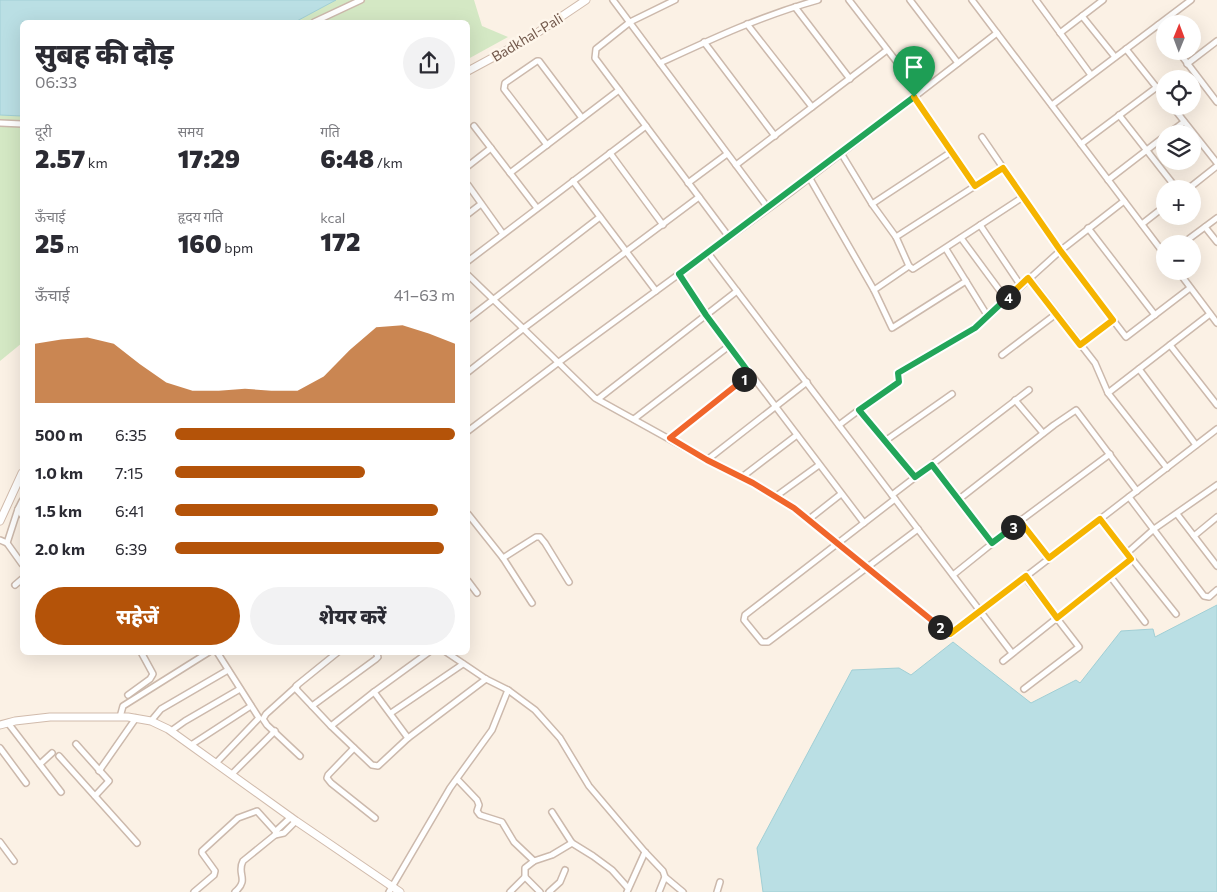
<!DOCTYPE html>
<html lang="hi">
<head>
<meta charset="utf-8">
<style>
  :root { --surface:#fff; --page:#f2f2f3; --text:#2b2b33; --muted:#7c7c81; --accent:#b45309 }
  body { margin:0; font-family:Commissioner,"Noto Sans Devanagari",sans-serif; background:var(--page); color:var(--text); height:100vh; display:flex; flex-direction:column; font-size:19px; white-space:nowrap }
  * { box-sizing:border-box; margin:0 }
  p { font-size:16px; color:var(--muted) }
  .icon { flex:none; width:28px; height:28px; fill:none; stroke:currentColor; stroke-width:2; stroke-linecap:round; stroke-linejoin:round }
  .map { position:relative; flex:1; overflow:hidden }
  .panel { position:absolute; left:20px; top:20px; width:450px; height:635px; display:flex; flex-direction:column; background:var(--surface); border-radius:8px; box-shadow:0 5px 20px #0002 }
  .panel>* { flex:none }
  .needle { width:32px; rotate:1deg }
  .buttons { position:absolute; left:1156px; top:15px; display:grid; gap:10px }
  .buttons a { display:grid; place-items:center; width:45px; height:45px; border-radius:50%; background:var(--surface); box-shadow:0 5px 20px #0002; font-size:25px }
  .pin { position:absolute; display:grid; place-items:center; width:42px; height:42px; color:#fff; margin:-51px -21px; border-radius:50% 50% 50% 0; rotate:-45deg; box-shadow:0 0 5px #0007 }
  .pin .icon { rotate:45deg }
  .km { position:absolute; width:25px; height:25px; margin:-12px; border-radius:50%; background:#222; color:#fff; font-size:14px; line-height:25px; text-align:center }
  .round { display:grid; place-items:center; flex:none; width:52px; height:52px; border-radius:26px; background:var(--page) }
  .overview { display:flex; align-items:center; justify-content:space-between; height:85px; padding:0 15px }
  h1 { font-size:28px; font-weight:800; line-height:38px }
  .figures { display:grid; grid-template-columns:repeat(3,1fr); gap:8px; height:85px; padding:5px 15px }
  .figures div { display:grid; align-content:center }
  .figures b { font-size:25px; font-weight:800 }
  .figures small { font-size:14px; font-weight:400 }
  .figures p { font-size:14px }
  .chart { height:140px; padding:10px 15px }
  .chart p { display:flex; justify-content:space-between }
  .chart svg { width:100%; height:90px; margin-top:5px; fill:var(--accent); opacity:.7 }
  .primary-button { display:flex; gap:10px; margin-top:auto; padding:10px 15px }
  .primary-button a { flex:1; height:58px; border-radius:30px; background:var(--accent); color:#fff; font-size:20px; font-weight:800; line-height:58px; text-align:center }
  .primary-button a+a { background:var(--page); color:var(--text) }
  ul { padding:0 15px; list-style:none; font-size:16px }
  li { display:grid; grid-template-columns:80px 60px 1fr; align-items:center; height:38px }
  li i { height:12px; border-radius:6px; background:var(--accent) }
  .map>svg:first-child { display:block }
</style>
</head>
<body>
<div class="map">
<svg width="1217" height="892" viewBox="0 0 1217 892">
  <rect width="100%" height="100%" fill="#fbf1e5"/>
  <!-- green -->
  <path fill="#d4e8c4" d="M0,0h474l8,26 26,11 -40,22v-37h-446v321l-22,18z"/>
  <!-- water -->
  <g fill="#badfe4" stroke="#a1cfd5">
    <path d="M0,0h336l-41,22h-273v94l-22,-1z"/>
    <path d="M1217,605v287h-454l-6,-44 95,-178 47,-2 12,7 42,-33 78,61 45,-23 4,3 41,-52 32,-2 2,8z"/>
  </g>
  <g fill="none" stroke-linecap="round" stroke-linejoin="round">
    <!-- street casing -->
    <g stroke="#ccb9ac" stroke-width="8">
      <g id="street">
        <path d="M613,0l155,208"/>
        <path d="M675,0l-45,22 -34,27 -1,9 134,179"/>
        <path d="M849,0l71,92"/>
        <path d="M910,0l48,63"/>
        <path d="M972,0l193,255"/>
        <path d="M1036,0l55,75"/>
        <path d="M795,7l55,72"/>
        <path d="M1082,16l33,41"/>
        <path d="M314,22l47,-22"/>
        <path d="M747,24l65,83"/>
        <path d="M1158,25l7,10"/>
        <path d="M1060,33l43,-33"/>
        <path d="M704,42l71,94"/>
        <path d="M1126,49l39,49"/>
        <path d="M1178,51l39,51"/>
        <path d="M660,63c54,-25 101,-47 158,-63"/>
        <path d="M1187,64l30,-23"/>
        <path d="M914,97l61,89"/>
        <path d="M1052,105l139,-105"/>
        <path d="M1172,106l45,57"/>
        <path d="M1119,115l58,74"/>
        <path d="M0,123l22,1"/>
        <path d="M474,126l63,82"/>
        <path d="M1168,134l16,-12"/>
        <path d="M982,137l78,114 66,86 64,-49"/>
        <path d="M1081,144l76,-57"/>
        <path d="M547,145l-43,-56 1,-6 32,-22h2l43,57"/>
        <path d="M610,153l53,72"/>
        <path d="M841,153l31,51 24,33 13,29 4,3 110,-72"/>
        <path d="M736,165l151,-115"/>
        <path d="M468,166l23,-18"/>
        <path d="M510,173l109,-83"/>
        <path d="M809,177l65,113"/>
        <path d="M1108,180l57,-44"/>
        <path d="M573,181l83,110"/>
        <path d="M688,183l39,-29"/>
        <path d="M468,185l35,49"/>
        <path d="M1188,189l29,-23"/>
        <path d="M872,204l79,-52"/>
        <path d="M468,214l13,-10"/>
        <path d="M1142,224l23,-18"/>
        <path d="M980,225l41,61"/>
        <path d="M1205,227l12,15"/>
        <path d="M1088,228l67,87"/>
        <path d="M896,237l107,-69"/>
        <path d="M961,238l45,61"/>
        <path d="M1182,244l35,-26"/>
        <path d="M946,249l41,66"/>
        <path d="M708,253l304,400"/>
        <path d="M468,261l178,-135"/>
        <path d="M909,266l-35,24 18,38 74,-47"/>
        <path d="M1178,271l39,52"/>
        <path d="M679,274l27,41 158,208"/>
        <path d="M468,275l127,123 112,62 46,23 41,25 156,127 267,-206"/>
        <path d="M1029,278l66,85 13,30 59,75"/>
        <path d="M468,319l132,-102"/>
        <path d="M1080,345l33,-25"/>
        <path d="M1170,345l47,60"/>
        <path d="M1002,355l54,-41"/>
        <path d="M1139,369l57,76"/>
        <path d="M468,372l56,-44 175,-131"/>
        <path d="M1108,393l102,-79"/>
        <path d="M598,399l139,-108"/>
        <path d="M1015,400l28,33"/>
        <path d="M859,410l40,-28 -1,-9 77,-45 85,-77 64,-50"/>
        <path d="M634,419l95,-73"/>
        <path d="M839,425l20,-15 56,67"/>
        <path d="M468,431l91,-69 232,-170 206,-159"/>
        <path d="M670,438l80,-64"/>
        <path d="M885,441l67,-47"/>
        <path d="M707,460l100,-78"/>
        <path d="M932,465l60,78"/>
        <path d="M742,477l55,-42"/>
        <path d="M892,495l137,-105"/>
        <path d="M775,497l44,-32"/>
        <path d="M1129,497l75,99 5,1 8,-7"/>
        <path d="M895,499l-150,116 -1,5 18,22h6l150,-113"/>
        <path d="M958,500l96,-75 22,-15 61,81"/>
        <path d="M22,501l-4,8 4,6"/>
        <path d="M18,509l-11,34 15,21"/>
        <path d="M468,514l35,44 29,45"/>
        <path d="M1177,514l40,52"/>
        <path d="M1100,519l76,95"/>
        <path d="M808,520l33,-26"/>
        <path d="M1020,521l29,37"/>
        <path d="M1194,536l23,-19"/>
        <path d="M0,540l7,3"/>
        <path d="M1127,553l27,-24 63,-44"/>
        <path d="M503,558l33,-21h4l5,6 24,39"/>
        <path d="M953,575l67,-54 90,-67"/>
        <path d="M1110,576l35,46"/>
        <path d="M468,581l9,12"/>
        <path d="M15,585l7,-6"/>
        <path d="M429,652l-55,40 -43,34 41,39 6,1 30,-28 78,-59"/>
        <path d="M446,652l40,27 22,11 27,20 25,28 29,48 56,66 18,19 2,6 -6,15"/>
        <path d="M1003,661l128,-102"/>
        <path d="M297,686l-31,28 -3,5 4,6 33,31"/>
        <path d="M1024,689l55,-42 -54,-70"/>
        <path d="M374,692l34,46"/>
        <path d="M128,695l22,-16 3,-5 -12,-22"/>
        <path d="M312,706l64,-47 2,-2 -2,-5"/>
        <path d="M391,713l72,-49"/>
        <path d="M120,717l3,-11 86,-54"/>
        <path d="M151,721l10,-12 67,-39"/>
        <path d="M8,723l53,69"/>
        <path d="M331,726l-34,-36 -1,-4 42,-34"/>
        <path d="M171,731l14,-10 55,-32"/>
        <path d="M76,744l33,37 -14,15"/>
        <path d="M191,745l60,-39"/>
        <path d="M0,748l26,35"/>
        <path d="M354,748l-26,27 -1,3 4,5 44,35"/>
        <path d="M59,756l78,87"/>
        <path d="M216,763l43,-45 -42,-66"/>
        <path d="M40,764l12,-11"/>
        <path d="M99,771l37,-53"/>
        <path d="M232,774l43,-43"/>
        <path d="M457,779l20,21 2,5 -2,6 3,4 22,7 12,20 20,19"/>
        <path d="M552,812l20,31 21,13 19,14 16,18"/>
        <path d="M275,835l9,-2 12,-12"/>
        <path d="M0,842l14,19"/>
        <path d="M665,877l18,15"/>
        <path d="M194,892l20,-17 1,-4 -13,-18v-2l36,-33 19,-7 19,21"/>
        <path d="M235,892c15,-13 1,-18 8,-31l32,-26 2,-5 14,-13"/>
        <path d="M389,892l61,-104 42,-58 16,-40"/>
        <path d="M510,892l15,-15"/>
        <path d="M540,892l-15,-15v-9l9,-7 18,-6 20,-12"/>
        <path d="M549,892l11,-10 5,-12"/>
        <path d="M627,892l18,-40"/>
        <path d="M717,892l3,-10"/>
      </g>
    </g>
    <!-- secondary casing -->
    <g stroke="#d1bbac" stroke-width="9">
      <g id="secondary">
        <path d="M468,71l63,-34 55,-37"/>
        <path d="M0,521l22,-48"/>
        <path d="M0,725l15,-4 35,-4h78l23,4 17,8 128,92 104,71"/>
      </g>
    </g>
    <!-- street -->
    <use href="#street" stroke="#fff" stroke-width="5"/>
    <!-- secondary -->
    <use href="#secondary" stroke="#fff" stroke-width="7"/>
  </g>
  <g fill="none" stroke-linecap="round" stroke-linejoin="round">
    <!-- split-1 casing -->
    <g stroke="#fff" stroke-width="10">
      <path id="split-1" d="M744,379l6,-5 -44,-59 -27,-41 235,-177"/>
    </g>
    <!-- split-2 casing -->
    <g stroke="#fff" stroke-width="10">
      <path id="split-2" d="M744,379l-74,59 37,22 46,23 41,25 146,119"/>
    </g>
    <!-- split-3 casing -->
    <g stroke="#fff" stroke-width="10">
      <path id="split-3" d="M940,627l10,7 76,-58 31,42 74,-59 -31,-40 -51,39 -29,-37 -7,6"/>
    </g>
    <!-- split-4 casing -->
    <g stroke="#fff" stroke-width="10">
      <path id="split-4" d="M1008,297l-33,31 -77,45 1,9 -40,28 56,67 17,-12 60,78 21,-16"/>
    </g>
    <!-- split-5 casing -->
    <g stroke="#fff" stroke-width="10">
      <path id="split-5" d="M914,97l61,89 28,-18 57,82 53,70 -33,25 -52,-67 -20,19"/>
    </g>
    <!-- split-1 -->
    <use href="#split-1" stroke="#22a559" stroke-width="6"/>
    <!-- split-2 -->
    <use href="#split-2" stroke="#f0652b" stroke-width="6"/>
    <!-- split-3 -->
    <use href="#split-3" stroke="#f5b400" stroke-width="6"/>
    <!-- split-4 -->
    <use href="#split-4" stroke="#22a559" stroke-width="6"/>
    <!-- split-5 -->
    <use href="#split-5" stroke="#f5b400" stroke-width="6"/>
  </g>
  <g text-anchor="middle" dominant-baseline="central" stroke-width="5" stroke-linejoin="round" paint-order="stroke">
    <!-- street labels -->
    <g font-size="14" fill="#72584b" stroke="#fef6eb">
      <text transform="translate(527 37) rotate(-31)">Badkhal-Pali</text>
    </g>
  </g>
</svg>
<div class="buttons">
<a><svg class="needle" viewBox="-14 -14 28 28"><path d="M0-13l5 13h-10z" fill="#e53935"/><path d="M0 13l5-13h-10z" fill="#7c7c81"/></svg></a>
<a><svg class="icon" aria-label="locate" viewBox="0 0 24 24"><circle cx="12" cy="12" r="6"/><path d="M12 2v4M12 18v4M2 12h4M18 12h4"/></svg></a>
<a><svg class="icon" aria-label="layers" viewBox="0 0 24 24"><path d="M12 4l9 5-9 5-9-5zM3 14l9 5 9-5"/></svg></a>
<a>+</a>
<a>−</a>
</div>
<div class="pin" style="left:914px;top:97px;background:#1e9e55"><svg class="icon" aria-label="arrive" viewBox="0 0 24 24"><path d="M6 21V4h12l-3 4 3 4H6"/></svg></div>
<b class="km" style="left:744px;top:379px">1</b>
<b class="km" style="left:940px;top:627px">2</b>
<b class="km" style="left:1013px;top:527px">3</b>
<b class="km" style="left:1008px;top:297px">4</b>
<section class="panel">
<div class="overview"><div><h1>सुबह की दौड़</h1><p>06:33</p></div><a class="round"><svg class="icon" aria-label="share" viewBox="0 0 24 24"><path d="M12 15V3M7 8l5-5 5 5M5 13v7h14v-7"/></svg></a></div>
<div class="figures">
<div><p>दूरी</p><b>2.57<small> km</small></b></div>
<div><p>समय</p><b>17:29</b></div>
<div><p>गति</p><b>6:48<small> /km</small></b></div>
</div>
<div class="figures">
<div><p>ऊँचाई</p><b>25<small> m</small></b></div>
<div><p>हृदय गति</p><b>160<small> bpm</small></b></div>
<div><p>kcal</p><b>172</b></div>
</div>
<div class="chart"><p><span>ऊँचाई</span>41–63 m</p>
<svg viewBox="0 0 160 44" preserveAspectRatio="none"><path d="M0 44V15L10 13L20 12L30 15L40 25L50 34L60 38L70 38L80 37L90 38L100 38L110 31L120 18L130 7L140 6L150 10L160 15V44z"/></svg>
</div>
<ul>
<li><b>500 m</b>6:35<i style="width:100%"></i></li>
<li><b>1.0 km</b>7:15<i style="width:68%"></i></li>
<li><b>1.5 km</b>6:41<i style="width:94%"></i></li>
<li><b>2.0 km</b>6:39<i style="width:96%"></i></li>
</ul>
<div class="primary-button"><a>सहेजें</a><a>शेयर करें</a></div>
</section>
</div>
</body>
</html>
